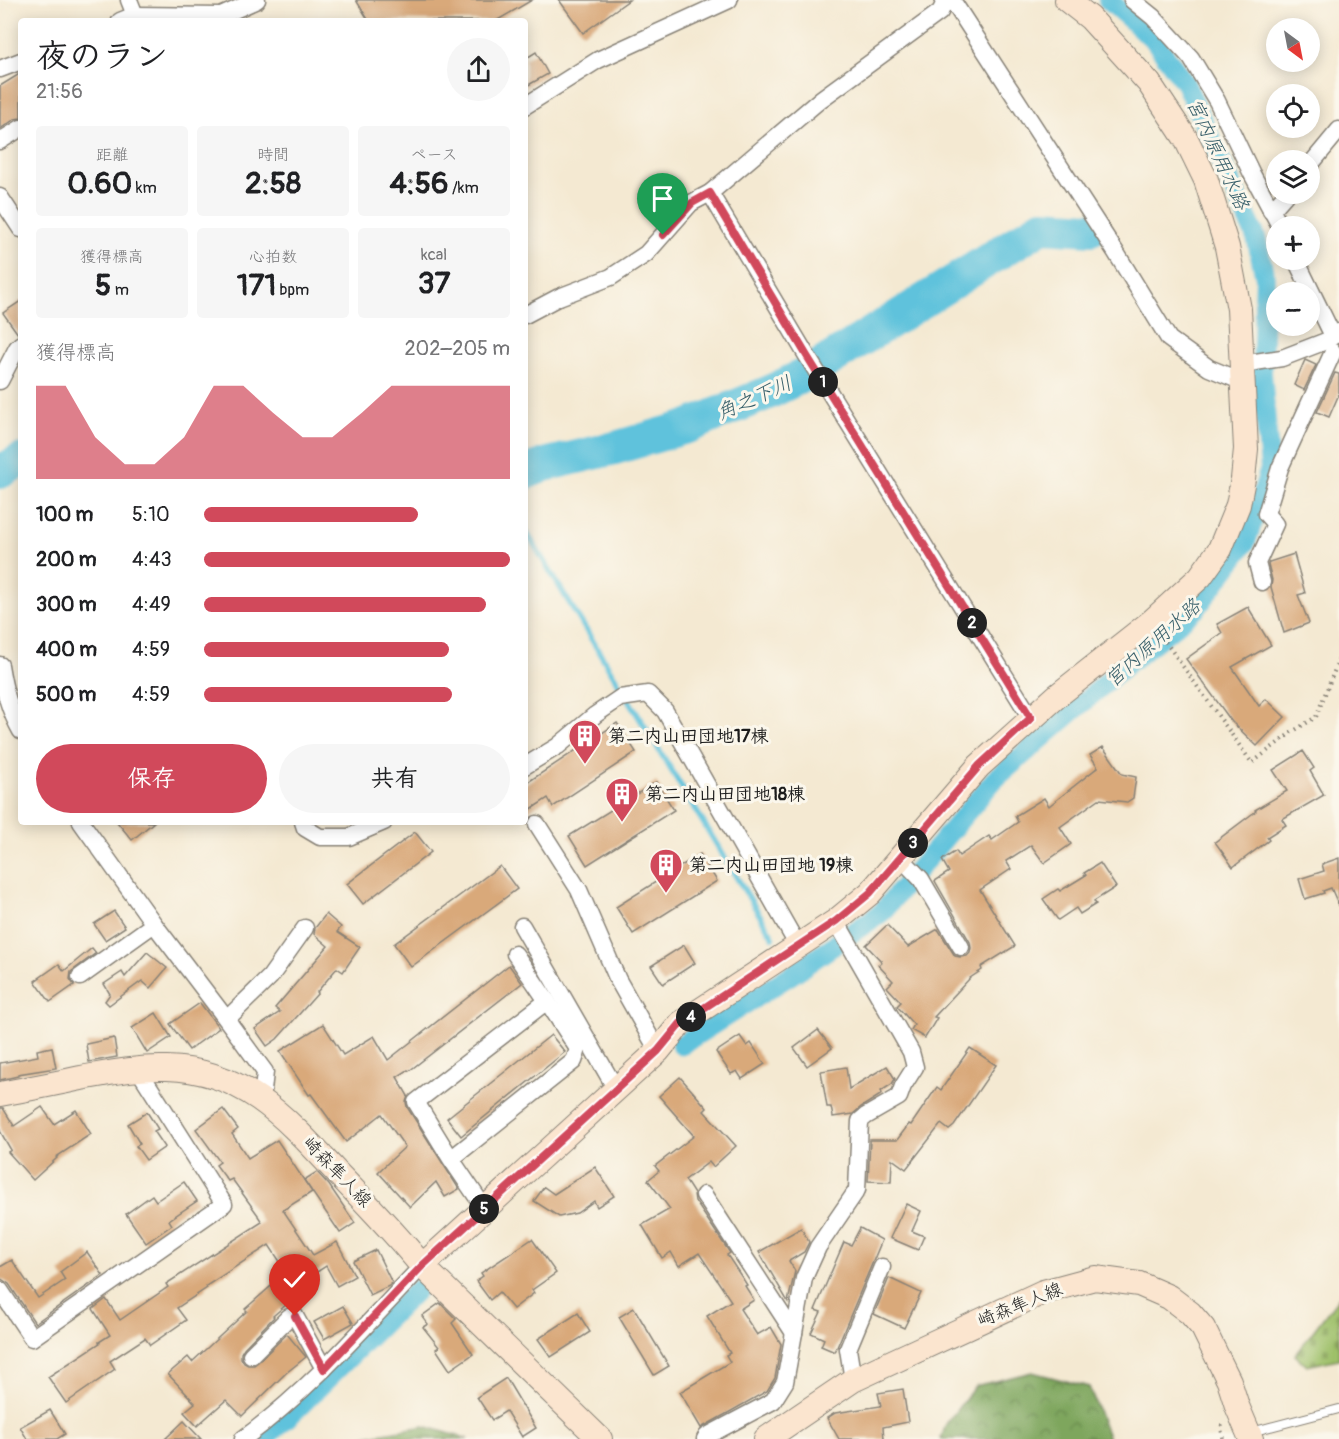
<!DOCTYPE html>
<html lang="ja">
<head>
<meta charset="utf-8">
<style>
  :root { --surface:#fff; --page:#f6f6f6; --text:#202124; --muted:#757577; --accent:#d1495b }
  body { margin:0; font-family:Pangolin,"Klee One",sans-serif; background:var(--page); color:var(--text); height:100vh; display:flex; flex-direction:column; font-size:22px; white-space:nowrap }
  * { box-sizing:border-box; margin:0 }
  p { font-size:20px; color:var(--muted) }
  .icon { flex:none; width:33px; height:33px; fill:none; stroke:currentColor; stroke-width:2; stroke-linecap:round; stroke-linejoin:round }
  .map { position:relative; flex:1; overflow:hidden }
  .side { position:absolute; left:18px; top:18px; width:510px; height:807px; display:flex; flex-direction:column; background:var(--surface); border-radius:6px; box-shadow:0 3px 15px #0003 }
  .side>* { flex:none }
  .needle { width:39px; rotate:148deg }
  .fabs { position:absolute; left:1266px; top:18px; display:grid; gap:12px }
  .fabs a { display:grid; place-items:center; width:54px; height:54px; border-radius:50%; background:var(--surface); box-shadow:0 3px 15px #0003; font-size:30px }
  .pin { position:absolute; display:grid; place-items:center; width:51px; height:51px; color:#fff; margin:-62px -26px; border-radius:50% 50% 50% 0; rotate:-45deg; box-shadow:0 0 6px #0007 }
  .pin .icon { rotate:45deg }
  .km { position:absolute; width:30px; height:30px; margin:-15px; border-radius:50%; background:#222; color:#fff; font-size:16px; line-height:30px; text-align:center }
  .round { display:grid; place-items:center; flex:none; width:63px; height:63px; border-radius:32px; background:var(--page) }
  .summary { display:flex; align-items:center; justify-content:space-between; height:102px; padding:0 18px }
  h1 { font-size:33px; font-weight:700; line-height:45px }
  .figures { display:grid; grid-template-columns:repeat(3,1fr); gap:9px; height:102px; padding:6px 18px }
  .figures div { display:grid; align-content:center; border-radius:6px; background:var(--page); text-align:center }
  .figures b { font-size:30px; font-weight:700 }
  .figures small { font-size:16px; font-weight:400 }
  .figures p { font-size:16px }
  .chart { height:168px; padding:12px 18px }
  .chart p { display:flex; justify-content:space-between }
  .chart svg { width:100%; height:108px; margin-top:6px; fill:var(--accent); opacity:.7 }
  .button { display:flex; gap:12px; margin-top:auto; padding:12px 18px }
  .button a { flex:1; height:69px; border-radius:36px; background:var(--accent); color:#fff; font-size:24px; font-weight:700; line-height:69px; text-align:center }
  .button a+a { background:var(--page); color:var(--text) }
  ul { padding:0 18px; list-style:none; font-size:20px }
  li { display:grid; grid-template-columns:96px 72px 1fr; align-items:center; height:45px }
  li i { height:15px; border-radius:8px; background:var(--accent) }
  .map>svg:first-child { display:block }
</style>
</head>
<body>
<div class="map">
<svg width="1339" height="1439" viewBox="0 0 1339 1439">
  <defs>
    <pattern id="forest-crowns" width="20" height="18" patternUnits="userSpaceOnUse" patternTransform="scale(1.5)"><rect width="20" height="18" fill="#7ea65d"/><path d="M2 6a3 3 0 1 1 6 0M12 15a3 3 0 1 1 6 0" fill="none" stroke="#66864c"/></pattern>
    <pattern id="cemetery-stones" width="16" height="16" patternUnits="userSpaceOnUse" patternTransform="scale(1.5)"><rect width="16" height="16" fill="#9ec069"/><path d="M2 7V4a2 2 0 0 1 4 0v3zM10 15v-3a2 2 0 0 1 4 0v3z" fill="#88a45a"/></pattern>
  </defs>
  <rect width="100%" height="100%" fill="#fbf7ec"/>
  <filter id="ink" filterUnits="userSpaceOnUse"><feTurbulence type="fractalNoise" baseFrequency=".0167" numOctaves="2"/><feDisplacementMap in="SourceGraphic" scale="12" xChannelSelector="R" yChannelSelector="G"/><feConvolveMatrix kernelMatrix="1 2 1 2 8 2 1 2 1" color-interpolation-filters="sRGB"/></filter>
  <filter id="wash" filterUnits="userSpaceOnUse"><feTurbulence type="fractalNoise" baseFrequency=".008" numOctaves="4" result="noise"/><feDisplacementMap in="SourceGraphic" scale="24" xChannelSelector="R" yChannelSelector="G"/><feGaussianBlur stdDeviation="1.35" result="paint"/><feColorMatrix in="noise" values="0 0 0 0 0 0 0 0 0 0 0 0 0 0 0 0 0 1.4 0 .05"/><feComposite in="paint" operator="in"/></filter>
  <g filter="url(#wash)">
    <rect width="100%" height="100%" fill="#f4e9d2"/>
    <!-- forest -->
    <g fill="url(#forest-crowns)" stroke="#4d613c" stroke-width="1.5">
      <path d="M1032,1372l57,15 20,52h-168l5,-15 29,-38z"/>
      <path d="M424,1426l44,13h-119z"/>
    </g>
    <!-- cemetery -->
    <path fill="url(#cemetery-stones)" stroke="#5d6e42" stroke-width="1.5" d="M1339,1297v62l-32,7 -12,-11z"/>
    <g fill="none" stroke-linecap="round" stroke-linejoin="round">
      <!-- stream -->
      <g stroke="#5ec2dc" stroke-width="6">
        <path d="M525,530l248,407"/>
        <path d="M791,968l3,5"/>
      </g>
      <!-- canal -->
      <g stroke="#5ec2dc" stroke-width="20">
        <path d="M681,1045l113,-72 87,-60 113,-133 131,-114 71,-57 50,-67 24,-73 -8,-96 3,-96 -9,-40 -71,-154 -31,-43 -46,-40"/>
        <path d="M263,1439l32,-28 122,-121"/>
      </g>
      <!-- river -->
      <g stroke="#5ec2dc" stroke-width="34">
        <path d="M0,472l21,-12"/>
        <path d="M525,473l19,-8 71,-17 72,-21 83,-35 40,-20 232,-146 49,3"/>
      </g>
    </g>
    <g id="blocks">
      <!-- building -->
      <g fill="#d9a97a">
        <path d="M356,0h176l-36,21h-127z"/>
        <path d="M559,0h70l-46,33z"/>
        <path d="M536,52l12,22 -23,13v-28z"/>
        <path d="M21,73v45l-6,1 -15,10v-43z"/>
        <path d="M21,301v33h-3l-15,-21z"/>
        <path d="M1305,360l11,5 -12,25 -10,-5z"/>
        <path d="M1335,373l4,1v20l-10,23 -12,-5z"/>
        <path d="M1294,554l11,39 -7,2 11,28 -25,10 -13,-46 1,-7 -4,-16 1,-2z"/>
        <path d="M1248,607l23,38 -39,22 27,39 7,-7 19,18 -28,29 -25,-24 -46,-63 36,-26 -5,-9z"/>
        <path d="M617,723l19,29 -83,55 -5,-9 -23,15v-29z"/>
        <path d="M1103,747l19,27 14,3 -3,21 -6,4 -28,-3 -39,28 11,17 -27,19 -13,-18 -25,16 5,8 -31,21 35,56 -34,21 1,3 -12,8 -36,39 3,1 -12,20 -14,-8 3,-5 -17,-19 4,-4 -14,-15 6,-6 -15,-16 4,-3 -16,-17 21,-20 21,22 30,-18 17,27 5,1 7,-1 3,-3 1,-5 -1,-6 -35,-61 14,-9 -7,-12 14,-9 3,5 30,-20 3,4 26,-18 -3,-6 29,-18 5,8 49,-39 -8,-12z"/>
        <path d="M1303,751l11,17 -4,3 14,24 -42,24 4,6 -19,12 2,3 -36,27 -18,-25 41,-31 -1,-1 32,-19 -14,-21z"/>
        <path d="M656,782l18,28 -87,55 -18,-29z"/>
        <path d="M117,822h37l-22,18z"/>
        <path d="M415,832l16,20 -68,52 -16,-20z"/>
        <path d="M700,854l17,27 -84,53 -17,-27z"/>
        <path d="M1339,858v48l-8,-18 -8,3 1,2 -19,6 -6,-20 25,-8 -2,-7z"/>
        <path d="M1100,863l16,24 -22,14 2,3 -16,10 -4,-6 -18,12 -15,-21 15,-10 2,2 26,-16 -2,-2z"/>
        <path d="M500,866l17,23 -106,78 -17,-23z"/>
        <path d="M114,911l11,16 -20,13 -11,-16z"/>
        <path d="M326,914l15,13 -4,5 23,15 -17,25 -6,-4 -20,24 1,1 -41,46 -10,7 -12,-17 25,-17 -5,-4 53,-62 -14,-12 1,-6z"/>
        <path d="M684,945l11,18 -32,21 -12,-18z"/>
        <path d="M92,948l4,5 -25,19 -1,7 4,6 -24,17 -15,-21 24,-17 5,7z"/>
        <path d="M147,952l20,16 -17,20 -8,-7 -33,24 -4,-4 5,-7 -6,-10 18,-12 3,5z"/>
        <path d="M509,965l13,18 -113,88 -1,-1 -11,7 11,19 -2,6 1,5 52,82 -14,8 -9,-15 -26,25 -32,-35 27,-25 -23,-33 -36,28 -35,-48 -2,1 -29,-44 43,-27 20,31 31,-19 14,24z"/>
        <path d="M200,1003l19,25 -30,22 -19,-26z"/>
        <path d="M156,1013l15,24 -24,16 -15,-25z"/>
        <path d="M818,1030l14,18 -25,18 -13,-18z"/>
        <path d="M551,1035l14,17 -104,84 -14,-18z"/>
        <path d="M740,1036l7,10 4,-3 14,21 -23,15 -5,-8 -6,3 -15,-22z"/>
        <path d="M114,1038l3,19 -28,5 -3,-18z"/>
        <path d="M52,1047l4,21 -38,6v2l-18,4v-17l38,-7 -1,-6z"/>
        <path d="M970,1048l26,17 -42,61 -5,4 -8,-6 -35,45 -14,-10 -1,23 -23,-1 2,-41h27l12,-16 2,1 26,-38 4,3z"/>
        <path d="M887,1066l8,13 -3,5 -11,7 1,3 -21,13 -8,7 -20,3 -2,-10h-4l-6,-36 25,-4 3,22z"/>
        <path d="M680,1077l27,31 -3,3 32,35 -23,21 -4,-5 -24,18 9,14 1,7 35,52 -3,2 20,30 -2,1 9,14 -14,9 17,26 14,-8 10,17 -6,34 -8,13 -66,37 -21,-36 50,-30 -4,-7 4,-2 -23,-37 24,-15 -32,-48 -20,13 -8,-14 -9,6 -20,-33 28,-16 -22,-29 11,-9 -4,-5 39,-30 -35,-40z"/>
        <path d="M42,1107l12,17 22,-14 15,24 -35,23 1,1 -24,22 -25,-28 3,-2 -11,-19v-23h3l11,18z"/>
        <path d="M223,1109l15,20 -6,5 16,24 29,-18 35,52 -29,18 30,45 24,-13 18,34 -18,10 -11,-20 -46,30 7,8 -14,12 1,1 -30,31 -3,5v5l3,5 4,2h6l4,-3 29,-28 19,23 -20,16 -44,43 -16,-16 -29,26 -13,-14 11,-9 -27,-29 20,-17 4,5 55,-51 -2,-2 42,-37 -18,-27 -63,41 1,2 -30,20 9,12 -36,25 -5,-7 -35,23 5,8 -49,34 -18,-26 52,-34 -1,-1 11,-7 -17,-26 13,-10 14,21 48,-33 -2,-3 96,-62 -4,-6v-1l-26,-36 -4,2 -12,-16 4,-3 -24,-33z"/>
        <path d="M147,1112l11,17 -4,2 11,16 -19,13 -10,-14 4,-2 -12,-20z"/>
        <path d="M595,1167l19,29 -17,11 -3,-6 -17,12 -18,4 -25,-16 10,-14 10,7z"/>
        <path d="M317,1172l12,13 26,38 -15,10 -36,-53z"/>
        <path d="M184,1182l13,19 -28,19 3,5 -26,18 -20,-29 26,-19 4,6z"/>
        <path d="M906,1204l15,7 -9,20 12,5 -6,14 -28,-12z"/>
        <path d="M801,1228l8,14 -5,10 -15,9 6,10 -7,31 -29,-50z"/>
        <path d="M860,1228l22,12 -47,112 -14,-6 3,-7 -13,-6 10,-21 -6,-2 29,-68 7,3z"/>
        <path d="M532,1239l24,34 -24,17 2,3 -21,16 -14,-17 -9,8 -14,-19 7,-5 -2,-3z"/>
        <path d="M376,1250l16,33 -3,3 -19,9 -17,-34z"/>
        <path d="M87,1252l16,23 -68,48 -26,-39 -9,-6v-11l12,-7 26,38 27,-18 -5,-8z"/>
        <path d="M889,1278l32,15 -17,35 -30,-14z"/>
        <path d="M440,1303l16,16 -4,4 21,31 -23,16 -14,-21 3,-2 -16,-20 5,-3 -6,-8z"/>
        <path d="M343,1306l10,17 -29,16 -10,-17z"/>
        <path d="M634,1308l35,58 -15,9 -35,-58z"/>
        <path d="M578,1313l12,19 -39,25 -13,-18z"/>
        <path d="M506,1378l30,50 -14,9 -16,-26 -14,9 -15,-23z"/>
        <path d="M903,1389l5,33 -25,5 1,12h-45l-12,-21 8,-5 46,-7 -3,-13z"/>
        <path d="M50,1410l15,24 -8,5h-30l-7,-12z"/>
        <path d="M184,1421l17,18h-36z"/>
      </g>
    </g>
  </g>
  <g filter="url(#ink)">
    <use href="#blocks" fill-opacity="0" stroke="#888277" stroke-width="1.5"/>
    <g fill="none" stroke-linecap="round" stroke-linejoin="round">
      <!-- lane casing -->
      <g stroke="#888277" stroke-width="10">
        <path id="lane" d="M1251,1432l88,-23"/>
      </g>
      <!-- street casing -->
      <g stroke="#888277" stroke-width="19">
        <g id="street">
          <path d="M129,0l6,15"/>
          <path d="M952,0l163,251 54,88 40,29 34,14"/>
          <path d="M1132,0l21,17 38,41 26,43 35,73 28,52"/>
          <path d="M120,21l15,-6 86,1 36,-16"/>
          <path d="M0,69l21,-8"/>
          <path d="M525,106l73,-46 131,-60"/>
          <path d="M0,141l21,-13"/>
          <path d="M1310,165l29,-35"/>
          <path d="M710,193l97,163 224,362"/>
          <path d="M0,197l21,32"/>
          <path d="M1271,211l15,-17"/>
          <path d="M1296,260l37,76"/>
          <path d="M525,315l34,-18 52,-20 35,-23 45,-51 19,-10 111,-94 119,-87 6,-12"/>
          <path d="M1242,364l40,-6 44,-17 13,-9"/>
          <path d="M0,381l17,-33 4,-4"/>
          <path d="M1262,582l-5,-19 18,-39 -9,-10 14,-46 53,-116"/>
          <path d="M0,665c4,24 9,45 21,66"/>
          <path d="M525,766l33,-20 37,-31 25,-17 28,-4 17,17 133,235"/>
          <path d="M81,822l73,102 67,88 44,60 -3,28"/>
          <path d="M303,822l2,6 15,9h29l35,-15"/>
          <path d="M537,824l42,66 39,90 40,71"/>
          <path d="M901,858l20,21 40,68"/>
          <path d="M522,926l94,163"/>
          <path d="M515,954l32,47"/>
          <path d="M80,977l74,-53"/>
          <path d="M227,1019l43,-42 35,-49"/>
          <path d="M451,1159l123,-98 4,-12 -31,-48 -131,101 35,57 34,50"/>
          <path d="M704,1195l90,138"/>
          <path d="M0,1290l32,48 192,-134 -86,-135"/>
          <path d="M251,1355l38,-38 6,-1 29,53"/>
          <path d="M853,1380l-5,-31 34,-82"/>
          <path d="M243,1439c67,-49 122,-113 179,-173"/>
          <path d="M705,1439l2,-3 66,-35 12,-19 19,-104 14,-31 39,-57 3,-69 6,-5 33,-19 4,-11 12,-19 -4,-15 -75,-131"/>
        </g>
      </g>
      <!-- secondary casing -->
      <g stroke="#888277" stroke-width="26">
        <g id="secondary">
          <path d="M0,1094c27,-5 54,-10 81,-16 28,-5 56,-11 86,-10 81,2 124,56 175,110 28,29 55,57 80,88l178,173"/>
          <path d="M422,1266l236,-215 23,-28 155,-102 34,-28 109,-127 78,-70 94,-74 49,-45 20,-28 18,-44 5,-26 3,-30 -7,-140 -12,-62 -21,-67 -20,-41 -37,-56 -59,-65 -23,-18"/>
          <path d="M766,1439l87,-59 190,-88 52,-14 44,6 30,13 21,16 13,15 26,53 8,25 14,33"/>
        </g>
      </g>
      <!-- path -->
      <g stroke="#888277" stroke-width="4" stroke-dasharray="1.5 4.5" stroke-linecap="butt">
        <path d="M1162,637l90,126 40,-31 24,-15 23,-58"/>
        <path d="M1222,1425l-1,3 2,11"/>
      </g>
      <!-- lane -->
      <use href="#lane" stroke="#fff" stroke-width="8"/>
      <!-- street -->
      <use href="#street" stroke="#fff" stroke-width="16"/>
      <!-- secondary -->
      <use href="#secondary" stroke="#fbe5cf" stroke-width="24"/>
    </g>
  </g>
  <g fill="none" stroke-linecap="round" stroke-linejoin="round" filter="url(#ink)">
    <!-- route casing -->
    <g stroke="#fff" stroke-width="12">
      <path id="route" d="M295,1316l29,53 98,-103 236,-215 23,-28 155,-102 34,-28 109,-127 52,-48 -224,-362 -97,-163 -18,10 -29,32"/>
    </g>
    <!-- route -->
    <use href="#route" stroke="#d1495b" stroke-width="8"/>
  </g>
  <!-- icons -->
  <defs>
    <g id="building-pin" transform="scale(1.725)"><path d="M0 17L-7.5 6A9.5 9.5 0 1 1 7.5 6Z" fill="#d1495b" stroke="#fbf7ec"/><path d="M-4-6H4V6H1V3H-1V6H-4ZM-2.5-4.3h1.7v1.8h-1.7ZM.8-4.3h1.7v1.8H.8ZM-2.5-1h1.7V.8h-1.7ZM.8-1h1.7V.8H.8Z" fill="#fff"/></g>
  </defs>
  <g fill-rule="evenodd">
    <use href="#building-pin" x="585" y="736"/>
    <use href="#building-pin" x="622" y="794"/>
    <use href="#building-pin" x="666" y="865"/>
  </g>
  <g text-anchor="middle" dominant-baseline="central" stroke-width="6" stroke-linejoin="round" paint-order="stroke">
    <!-- poi labels -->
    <g font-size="18" font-weight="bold" fill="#1c1c1c" stroke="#fbf7ec" text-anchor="start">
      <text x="608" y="736">第二内山田団地17棟</text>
      <text x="645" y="794">第二内山田団地18棟</text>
      <text x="689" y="865">第二内山田団地 19棟</text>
    </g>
    <!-- street labels -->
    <g font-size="18" fill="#1c1c1c" stroke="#fbf7ec">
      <text transform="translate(337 1172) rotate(46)">崎森隼人線</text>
      <text transform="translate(1020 1305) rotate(-22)">崎森隼人線</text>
    </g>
    <!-- water labels -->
    <g font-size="20" font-style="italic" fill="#365e69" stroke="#fbf7ec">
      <text transform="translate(1218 154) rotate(65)">宮内原用水路</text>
      <text transform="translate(754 398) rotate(-24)">角之下川</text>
      <text transform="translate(1153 643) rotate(-42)">宮内原用水路</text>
    </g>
  </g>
</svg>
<div class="fabs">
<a><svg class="needle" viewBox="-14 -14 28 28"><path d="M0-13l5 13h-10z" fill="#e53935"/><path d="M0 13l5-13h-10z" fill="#757577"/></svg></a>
<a><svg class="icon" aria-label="locate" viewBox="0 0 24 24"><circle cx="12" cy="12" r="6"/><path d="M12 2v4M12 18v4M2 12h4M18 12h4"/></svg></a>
<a><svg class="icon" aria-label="layers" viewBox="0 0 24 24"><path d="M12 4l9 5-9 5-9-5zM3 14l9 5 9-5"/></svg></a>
<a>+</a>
<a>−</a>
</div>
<div class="pin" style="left:663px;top:235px;background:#1e9e55"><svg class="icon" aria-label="arrive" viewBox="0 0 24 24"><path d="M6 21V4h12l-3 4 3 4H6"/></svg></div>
<div class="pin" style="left:295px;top:1316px;background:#d93025"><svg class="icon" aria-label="check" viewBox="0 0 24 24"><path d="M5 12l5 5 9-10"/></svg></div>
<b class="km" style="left:823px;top:382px">1</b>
<b class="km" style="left:972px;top:623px">2</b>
<b class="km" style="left:913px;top:843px">3</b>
<b class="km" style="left:691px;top:1017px">4</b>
<b class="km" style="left:484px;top:1209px">5</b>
<section class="side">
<div class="summary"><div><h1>夜のラン</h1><p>21:56</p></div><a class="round"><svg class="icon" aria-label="share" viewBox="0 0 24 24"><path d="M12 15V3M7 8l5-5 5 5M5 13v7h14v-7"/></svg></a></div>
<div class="figures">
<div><p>距離</p><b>0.60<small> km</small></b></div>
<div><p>時間</p><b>2:58</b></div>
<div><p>ペース</p><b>4:56<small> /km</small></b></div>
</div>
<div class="figures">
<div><p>獲得標高</p><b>5<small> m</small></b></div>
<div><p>心拍数</p><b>171<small> bpm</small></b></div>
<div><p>kcal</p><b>37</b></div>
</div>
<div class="chart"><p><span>獲得標高</span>202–205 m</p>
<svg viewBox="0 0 160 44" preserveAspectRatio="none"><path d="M0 44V6L10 6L20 27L30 38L40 38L50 27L60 6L70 6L80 17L90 27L100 27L110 17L120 6L130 6L140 6L150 6L160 6V44z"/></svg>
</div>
<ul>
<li><b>100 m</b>5:10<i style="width:70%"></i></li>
<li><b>200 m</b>4:43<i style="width:100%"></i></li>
<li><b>300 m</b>4:49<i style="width:92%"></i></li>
<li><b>400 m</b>4:59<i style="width:80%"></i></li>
<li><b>500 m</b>4:59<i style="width:81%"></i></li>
</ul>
<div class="button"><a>保存</a><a>共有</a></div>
</section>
</div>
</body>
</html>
